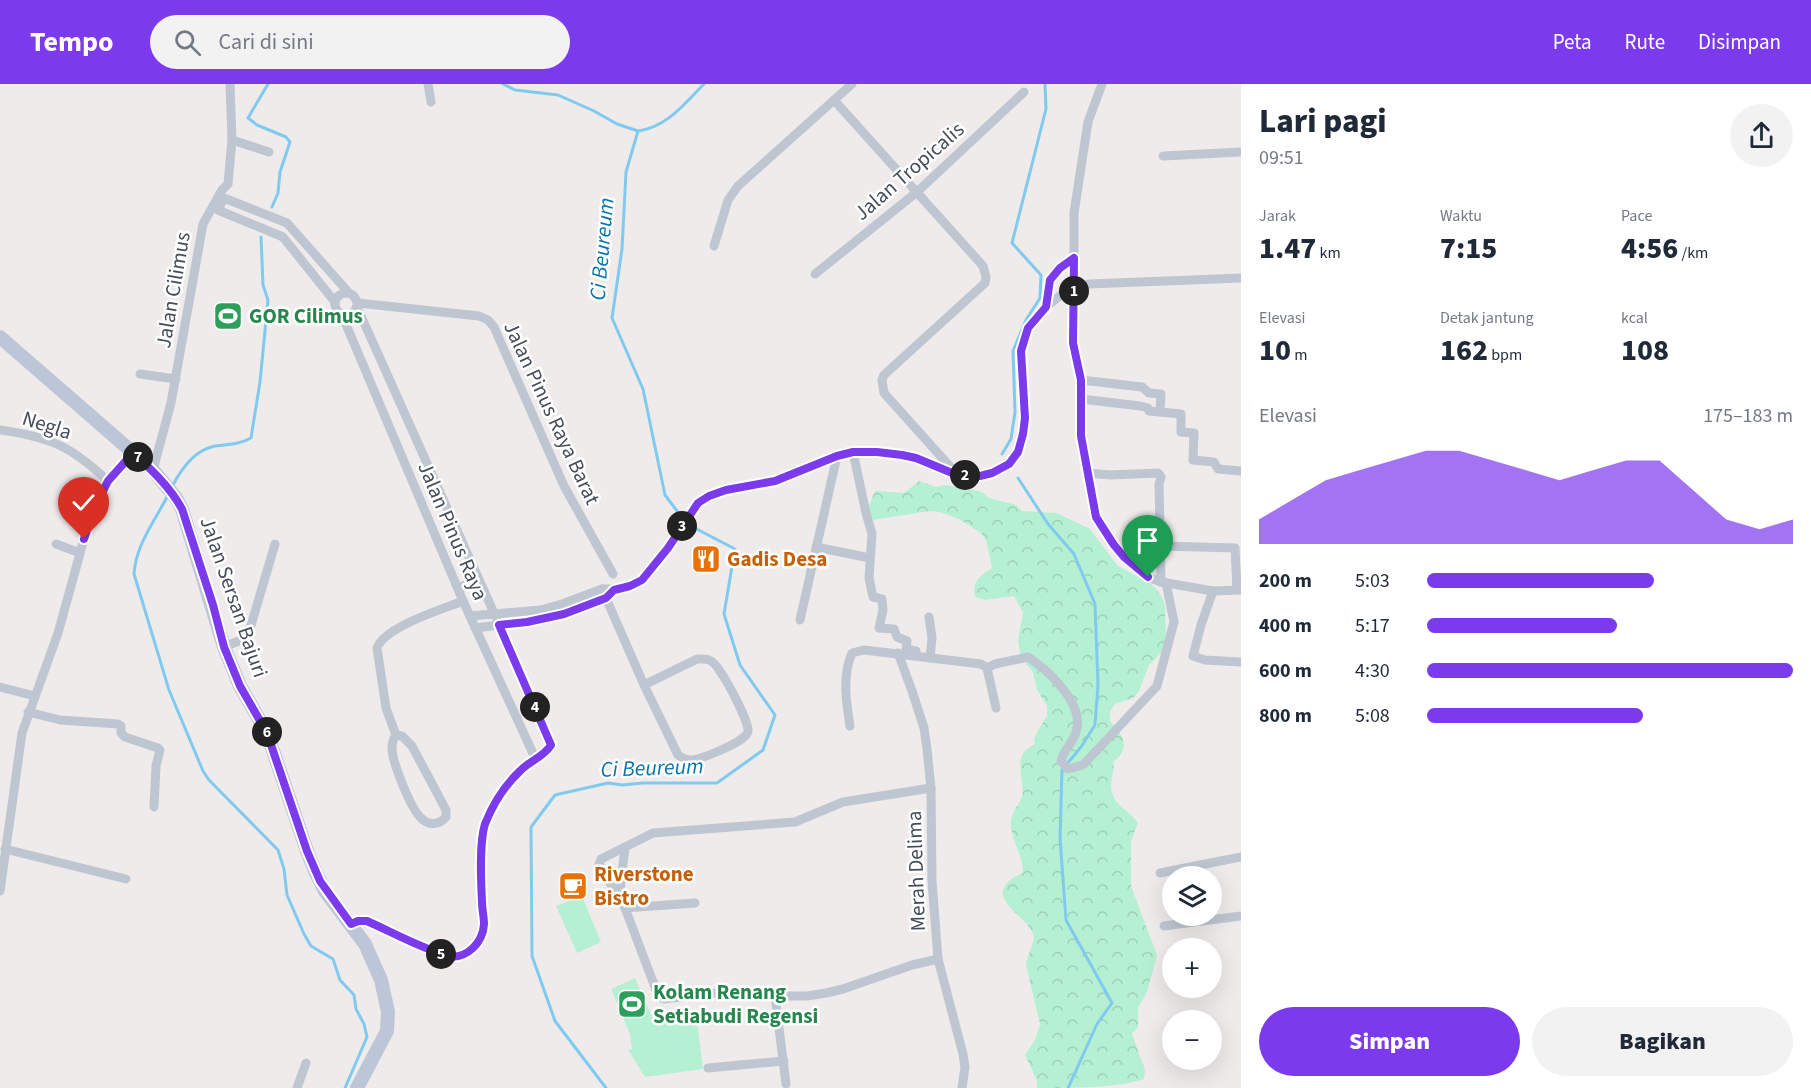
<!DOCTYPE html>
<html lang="id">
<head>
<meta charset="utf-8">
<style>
  :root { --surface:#fff; --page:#f2f2f3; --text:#1f2937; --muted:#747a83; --accent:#7c3aed }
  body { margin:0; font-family:"Source Sans 3",sans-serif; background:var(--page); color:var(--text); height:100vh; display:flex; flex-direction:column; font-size:22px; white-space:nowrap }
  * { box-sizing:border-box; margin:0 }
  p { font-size:20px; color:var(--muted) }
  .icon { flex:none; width:33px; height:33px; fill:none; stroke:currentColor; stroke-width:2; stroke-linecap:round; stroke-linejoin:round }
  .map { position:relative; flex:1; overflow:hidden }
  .details { display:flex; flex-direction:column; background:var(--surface); width:570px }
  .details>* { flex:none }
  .tools { position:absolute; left:1162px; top:782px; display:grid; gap:12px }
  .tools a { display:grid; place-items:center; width:60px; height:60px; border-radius:50%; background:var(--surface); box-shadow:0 6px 24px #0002; font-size:30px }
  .pin { position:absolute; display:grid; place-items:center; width:51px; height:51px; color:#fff; margin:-62px -26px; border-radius:50% 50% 50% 0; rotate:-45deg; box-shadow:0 0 6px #0007 }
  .pin .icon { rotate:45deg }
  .km { position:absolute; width:30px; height:30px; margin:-15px; border-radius:50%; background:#222; color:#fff; font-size:16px; line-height:30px; text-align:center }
  .round { display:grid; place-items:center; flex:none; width:63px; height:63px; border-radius:32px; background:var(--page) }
  .overview { display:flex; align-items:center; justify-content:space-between; height:102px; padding:0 18px }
  h1 { font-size:33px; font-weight:800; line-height:45px }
  .stats { display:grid; grid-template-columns:repeat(3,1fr); gap:9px; height:102px; padding:6px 18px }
  .stats div { display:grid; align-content:center }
  .stats b { font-size:30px; font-weight:800 }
  .stats small { font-size:16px; font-weight:400 }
  .stats p { font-size:16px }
  .chart { height:168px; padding:12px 18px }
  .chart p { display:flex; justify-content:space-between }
  .chart svg { width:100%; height:108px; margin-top:6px; fill:var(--accent); opacity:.7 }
  .primary-button { display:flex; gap:12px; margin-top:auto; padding:12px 18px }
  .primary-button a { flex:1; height:69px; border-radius:36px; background:var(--accent); color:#fff; font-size:24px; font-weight:800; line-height:69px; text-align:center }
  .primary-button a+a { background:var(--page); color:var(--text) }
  ul { padding:0 18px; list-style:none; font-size:20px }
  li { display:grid; grid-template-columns:96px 72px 1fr; align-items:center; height:45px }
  li i { height:15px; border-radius:8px; background:var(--accent) }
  header { display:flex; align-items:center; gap:36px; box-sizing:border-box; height:84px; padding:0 30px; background:var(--accent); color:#fff }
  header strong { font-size:28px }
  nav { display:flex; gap:33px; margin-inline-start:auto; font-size:21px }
  .search { width:420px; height:54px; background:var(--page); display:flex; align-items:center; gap:15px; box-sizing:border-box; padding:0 21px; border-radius:33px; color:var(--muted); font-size:22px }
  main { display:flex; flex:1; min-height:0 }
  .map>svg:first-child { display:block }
</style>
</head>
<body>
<header>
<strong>Tempo</strong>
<div class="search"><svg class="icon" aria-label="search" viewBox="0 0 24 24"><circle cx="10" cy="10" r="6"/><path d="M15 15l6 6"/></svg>Cari di sini</div>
<nav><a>Peta</a><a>Rute</a><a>Disimpan</a></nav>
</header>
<main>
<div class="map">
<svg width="1241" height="1004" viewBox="0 0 1241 1004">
  <defs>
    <pattern id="forest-crowns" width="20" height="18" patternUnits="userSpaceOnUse" patternTransform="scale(1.5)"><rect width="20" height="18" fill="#b6f0d3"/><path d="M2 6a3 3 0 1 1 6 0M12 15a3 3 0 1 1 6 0" fill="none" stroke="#9ecfb7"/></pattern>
  </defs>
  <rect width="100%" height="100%" fill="#efebeb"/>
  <!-- forest -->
  <path fill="url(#forest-crowns)" d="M919,397l17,6 9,-2 28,5 9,2 7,6 27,7 6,6 35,2 33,16 28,37 32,17 7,7 5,7 3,9 1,38 -4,8 -13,13 -10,26 -6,7 -18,6 -5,8v9c13,14 22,27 3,41 2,9 -2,15 -2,24 0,18 18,24 27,37l-7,18v45l26,69 -10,37 -9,16v19l-6,7 13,36 -1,9c-23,9 -79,9 -107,9v-7l-12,-26 10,-15 5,-16 -14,-59c1,-9 8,-22 8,-27 -1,-19 -45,-35 -27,-55 4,-4 11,-8 16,-11 0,-16 -10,-29 -12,-45 -2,-14 10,-23 12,-34 0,-1 -1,-9 -1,-9 -2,-18 -6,-31 13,-40l-1,-4 3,-8 10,-16v-10l-10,-16 -4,-18 -12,-14 -3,-18 5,-27 -9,-17 -29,4 -10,-3c-3,-17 4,-20 17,-29l-6,-28 -5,-7 -22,-14 -19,-7 -10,-1 -57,9 -7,-7 9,-22 29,2z"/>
  <!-- green -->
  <g fill="#b6f0d3">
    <path d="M582,812l19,46 -24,11 -21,-47z"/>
    <path d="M635,894l18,41 43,-6 7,56 -58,8 -17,-27 4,-1 -2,-15 -19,-45z"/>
  </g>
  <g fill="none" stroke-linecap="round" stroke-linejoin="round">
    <!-- stream -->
    <g stroke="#81caef" stroke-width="3">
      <path d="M268,0l-20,34 9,7 29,12 4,5 -10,30 -2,21 -6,14"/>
      <path d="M503,0l12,6 43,5 36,16 23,13 21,7"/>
      <path d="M1002,370l9,-15 4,-27 -2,-61 13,-31 14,-22 1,-23 -29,-32 34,-134 -1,-25"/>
      <path d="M1018,394l30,46 26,30 21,50 3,81 -3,40 -14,22 -19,23 -2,68 6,82 46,83 -15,21 -29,64"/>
      <path d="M172,403c9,-18 22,-37 43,-41 14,-2 23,-1 36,-8l9,-56 8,-82 -5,-15 -2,-48"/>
      <path d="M168,411c-13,26 -32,49 -34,79l35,116 34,81 6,9 69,70 6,19 3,26 17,39 7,12 22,13 7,21 14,15 2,14 8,15 3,13 -22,51"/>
      <path d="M683,435l-18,-24 -22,-106 -31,-71 10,-69 4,-77 12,-41c29,-4 46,-27 66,-47"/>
      <path d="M606,1004l-51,-67 -23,-65 -1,-129 24,-32 53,-12 14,2 21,-2h74l46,-33 12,-35 -35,-50 -16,-51 11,-65 -48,-25"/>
    </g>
    <!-- minor -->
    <g stroke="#bec6d2" stroke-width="9">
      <path d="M428,0l3,18"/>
      <path d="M834,16l149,166 3,11 -1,6 -101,92 -2,5 2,13 70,78"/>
      <path d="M232,56l37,12"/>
      <path d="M1163,72l78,-4"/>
      <path d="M714,162l14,-46 10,-14 114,-102"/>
      <path d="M815,190l102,-82 107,-100"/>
      <path d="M1074,193v-64l14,-91 14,-38"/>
      <circle cx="346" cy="220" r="11"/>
      <path d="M1075,216l-2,43 8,37v56l15,81 18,28 10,12 24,20 13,5 52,9 -12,34 -8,31 12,4 36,2"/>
      <path d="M335,218l-52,-65 -65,-27 6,-12 63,25 62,70"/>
      <path d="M358,219l121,13 9,4 6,7 70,159 49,88"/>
      <path d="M1046,223c4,-28 4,-32 28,-49"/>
      <path d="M342,231l121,286 73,159"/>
      <path d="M140,290l36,5"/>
      <path d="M1081,296l61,7 7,6 12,1 -1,18 21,2v18l13,1 -1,27 21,2 4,7 23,2"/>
      <path d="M1081,315l59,7 8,2 1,3 11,1"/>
      <path d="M0,346c50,7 71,16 108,51"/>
      <path d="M853,368l13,61 6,21 -3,44 4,19 9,2 1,11 -4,18 15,1 3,8 10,4 -1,8 10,2"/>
      <path d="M153,386l18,-67 32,-179 19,-34 6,-6 4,-44 -2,-56"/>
      <path d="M1088,389l22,2 48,-2 3,4 -2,7 2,98"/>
      <path d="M56,460l24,9"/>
      <path d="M1160,462l75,2 2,42"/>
      <path d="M816,463l49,10"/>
      <path d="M458,504l20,-9"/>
      <path d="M602,505l42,96 34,70c4,3 8,5 13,5 10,-1 56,-18 57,-29 1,-10 -28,-66 -37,-70 -4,-3 -9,-2 -14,-2l-53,26"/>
      <path d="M1213,507l27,-1"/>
      <path d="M470,532l71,-6 21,-6 40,-15h12l16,-3 12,-6 26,-32 30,-45 11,-7 17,-6 49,-9 62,-25 16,-4h24l25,3 14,3 41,17 17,1 18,-3 17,-9 9,-13 5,-17 2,-16 -4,-67 7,-23 18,-21 20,-16 23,-7 152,-6"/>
      <path d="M929,533l3,21 -2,20"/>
      <path d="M800,536l37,-164"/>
      <path d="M475,544l67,-8 22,-6 42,-16 4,-4"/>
      <path d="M224,563l17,-7 8,-8 26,-88"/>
      <path d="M898,569l14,38 12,37 3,21 4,39 1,93 6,78 25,95 2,13 -3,21"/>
      <path d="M987,584l8,-4 33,-7c20,13 54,45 49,71 -2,14 -13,20 -16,33l7,8 15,-4 74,-79 17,-64 -8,-39"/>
      <path d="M0,603l35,9"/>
      <path d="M28,628l32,8 58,4 3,2v7l4,4 33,11 2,2 -4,16 -2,41"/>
      <path d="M850,642c-4,-25 -8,-50 2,-73l12,-3 117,14 6,4 9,40"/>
      <path d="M396,651c-3,4 -4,8 -4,13 0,14 19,61 29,70 8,8 18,7 25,-1v-7l-34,-64 -10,-10 -6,-1 -10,-27 -9,-60c7,-21 66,-39 86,-47"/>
      <path d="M931,704l-88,14 -48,20 -142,11 -52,26 -2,5 26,44 33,87 6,4 48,-6 63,3h32l19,-3 17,-4 69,-24 26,-6"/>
      <path d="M5,765l121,30"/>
      <path d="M1160,789l81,-16"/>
      <path d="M0,807l22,-158 36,-100 26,-94 11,-32 13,-26 25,-28"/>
      <path d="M619,815l6,-52"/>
      <path d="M625,824l70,-5"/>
      <path d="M351,840l7,-3h9l79,35c20,2 36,-10 38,-31 1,-7 -2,-15 -2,-23 -1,-22 -3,-52 2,-73 4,-20 23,-49 39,-61 10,-7 22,-12 28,-23l-31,-74 -163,-364"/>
      <path d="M1164,842l77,-10"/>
      <path d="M775,912l11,88"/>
      <path d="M708,984l76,-7"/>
      <path d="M297,1004l9,-25"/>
    </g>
    <!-- secondary -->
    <path stroke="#bdc6d6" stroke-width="14" d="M0,253l153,133 23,28 6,11 42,138 16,39 27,47 40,118 8,20 10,20 40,53 16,36 7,32 -1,19 -30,57"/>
    <!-- minor-bridge -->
    <path stroke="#bec6d2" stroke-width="9" d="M1074,193l1,23"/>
  </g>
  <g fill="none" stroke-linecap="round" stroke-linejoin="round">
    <!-- route casing -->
    <g stroke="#fff" stroke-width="12">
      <path id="route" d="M84,455l11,-32 13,-26 25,-28c18,16 37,34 49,56l31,96 11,42 16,39 27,47 40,118 13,30 31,43 7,-3h9c20,9 39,19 59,27 7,2 14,7 21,8 19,4 36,-13 37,-32 0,-7 -2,-15 -2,-22 -1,-21 -3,-59 3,-78 8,-20 19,-38 35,-53 9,-10 24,-14 31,-26l-52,-120 28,-3 37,-8 42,-16 8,-8 16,-4 12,-6 26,-32 30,-45 11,-7 17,-6 49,-9 62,-25 16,-4h24l25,3 14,3 41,17 23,1 12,-3 17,-9 9,-12 5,-18 2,-16 -4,-67 7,-23 18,-21 4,-27 10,-12 14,-10 -1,85 8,37v56l15,81 18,28 10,12 24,20"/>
    </g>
    <!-- route -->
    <use href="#route" stroke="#7c3aed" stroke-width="8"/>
  </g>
  <!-- icons -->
  <defs>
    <g id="stadium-square" transform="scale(1.5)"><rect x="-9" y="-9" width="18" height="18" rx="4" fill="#2e9e5b" stroke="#fff"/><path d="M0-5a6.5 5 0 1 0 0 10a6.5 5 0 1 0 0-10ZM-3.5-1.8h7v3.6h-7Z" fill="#fff"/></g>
    <g id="restaurant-square" transform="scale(1.5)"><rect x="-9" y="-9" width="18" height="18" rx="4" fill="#e8710a" stroke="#fff"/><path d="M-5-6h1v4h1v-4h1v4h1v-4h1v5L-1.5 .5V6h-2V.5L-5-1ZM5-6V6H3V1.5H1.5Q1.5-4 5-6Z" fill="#fff"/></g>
    <g id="cafe-square" transform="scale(1.5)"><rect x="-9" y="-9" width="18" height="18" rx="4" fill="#e8710a" stroke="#fff"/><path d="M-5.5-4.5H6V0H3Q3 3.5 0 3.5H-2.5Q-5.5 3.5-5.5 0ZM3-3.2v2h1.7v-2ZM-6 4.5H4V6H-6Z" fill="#fff"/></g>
  </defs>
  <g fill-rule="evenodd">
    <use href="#stadium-square" x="228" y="232"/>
    <use href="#restaurant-square" x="706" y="475"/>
    <use href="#cafe-square" x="573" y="802"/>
    <use href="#stadium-square" x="632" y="920"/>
  </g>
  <g text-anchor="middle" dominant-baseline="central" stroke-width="5" stroke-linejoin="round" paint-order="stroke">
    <!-- street labels -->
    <g font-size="21" fill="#434c59" stroke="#fff">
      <text transform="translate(909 87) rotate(-41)">Jalan Tropicalis</text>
      <text transform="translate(173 206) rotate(-80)">Jalan Cilimus</text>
      <text transform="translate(552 329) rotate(65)">Jalan Pinus Raya Barat</text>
      <text transform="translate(47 341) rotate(18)">Negla</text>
      <text transform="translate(453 447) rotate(67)">Jalan Pinus Raya</text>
      <text transform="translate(234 513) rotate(71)">Jalan Sersan Bajuri</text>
      <text transform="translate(916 787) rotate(-92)">Merah Delima</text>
    </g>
    <!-- leisure labels -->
    <g font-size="21" font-weight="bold" fill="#27864d" stroke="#fff" text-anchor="start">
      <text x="249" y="232">GOR Cilimus</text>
      <text x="653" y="908">Kolam Renang<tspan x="653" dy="24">Setiabudi Regensi</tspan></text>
    </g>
    <!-- food labels -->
    <g font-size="21" font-weight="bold" fill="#c56008" stroke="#fff" text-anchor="start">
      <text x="727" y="475">Gadis Desa</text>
      <text x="594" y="790">Riverstone<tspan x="594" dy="24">Bistro</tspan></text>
    </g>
    <!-- water labels -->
    <g font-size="22" font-style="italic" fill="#0673a9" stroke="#fff">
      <text transform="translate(602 165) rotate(-85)">Ci Beureum</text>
      <text transform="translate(652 684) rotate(-2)">Ci Beureum</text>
    </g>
  </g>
</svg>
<div class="tools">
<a><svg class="icon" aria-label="layers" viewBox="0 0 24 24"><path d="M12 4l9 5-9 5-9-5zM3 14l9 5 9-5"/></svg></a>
<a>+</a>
<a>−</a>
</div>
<div class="pin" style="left:1148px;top:493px;background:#1e9e55"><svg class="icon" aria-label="arrive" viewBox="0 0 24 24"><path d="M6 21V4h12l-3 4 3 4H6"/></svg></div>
<div class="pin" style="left:84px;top:455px;background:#d93025"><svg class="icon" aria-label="check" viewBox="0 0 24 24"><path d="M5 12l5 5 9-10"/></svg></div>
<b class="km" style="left:1074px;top:207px">1</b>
<b class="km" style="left:965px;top:391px">2</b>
<b class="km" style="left:682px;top:442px">3</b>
<b class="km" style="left:535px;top:623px">4</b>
<b class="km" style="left:441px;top:870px">5</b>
<b class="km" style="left:267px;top:648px">6</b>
<b class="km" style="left:138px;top:373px">7</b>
</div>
<section class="details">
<div class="overview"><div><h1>Lari pagi</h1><p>09:51</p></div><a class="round"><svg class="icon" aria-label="share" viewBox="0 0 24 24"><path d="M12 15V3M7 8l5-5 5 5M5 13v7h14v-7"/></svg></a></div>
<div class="stats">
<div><p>Jarak</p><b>1.47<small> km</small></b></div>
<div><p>Waktu</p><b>7:15</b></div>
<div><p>Pace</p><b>4:56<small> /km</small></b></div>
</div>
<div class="stats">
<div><p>Elevasi</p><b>10<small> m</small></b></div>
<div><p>Detak jantung</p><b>162<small> bpm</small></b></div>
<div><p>kcal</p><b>108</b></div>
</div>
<div class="chart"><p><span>Elevasi</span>175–183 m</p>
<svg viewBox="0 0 160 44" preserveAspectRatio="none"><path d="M0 44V34L10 26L20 18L30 14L40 10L50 6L60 6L70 10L80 14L90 18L100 14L110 10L120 10L130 22L140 34L150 38L160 34V44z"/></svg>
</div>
<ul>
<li><b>200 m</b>5:03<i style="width:62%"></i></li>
<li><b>400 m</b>5:17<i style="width:52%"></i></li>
<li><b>600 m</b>4:30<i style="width:100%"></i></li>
<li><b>800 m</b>5:08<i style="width:59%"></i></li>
</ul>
<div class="primary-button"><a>Simpan</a><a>Bagikan</a></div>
</section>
</main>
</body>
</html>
